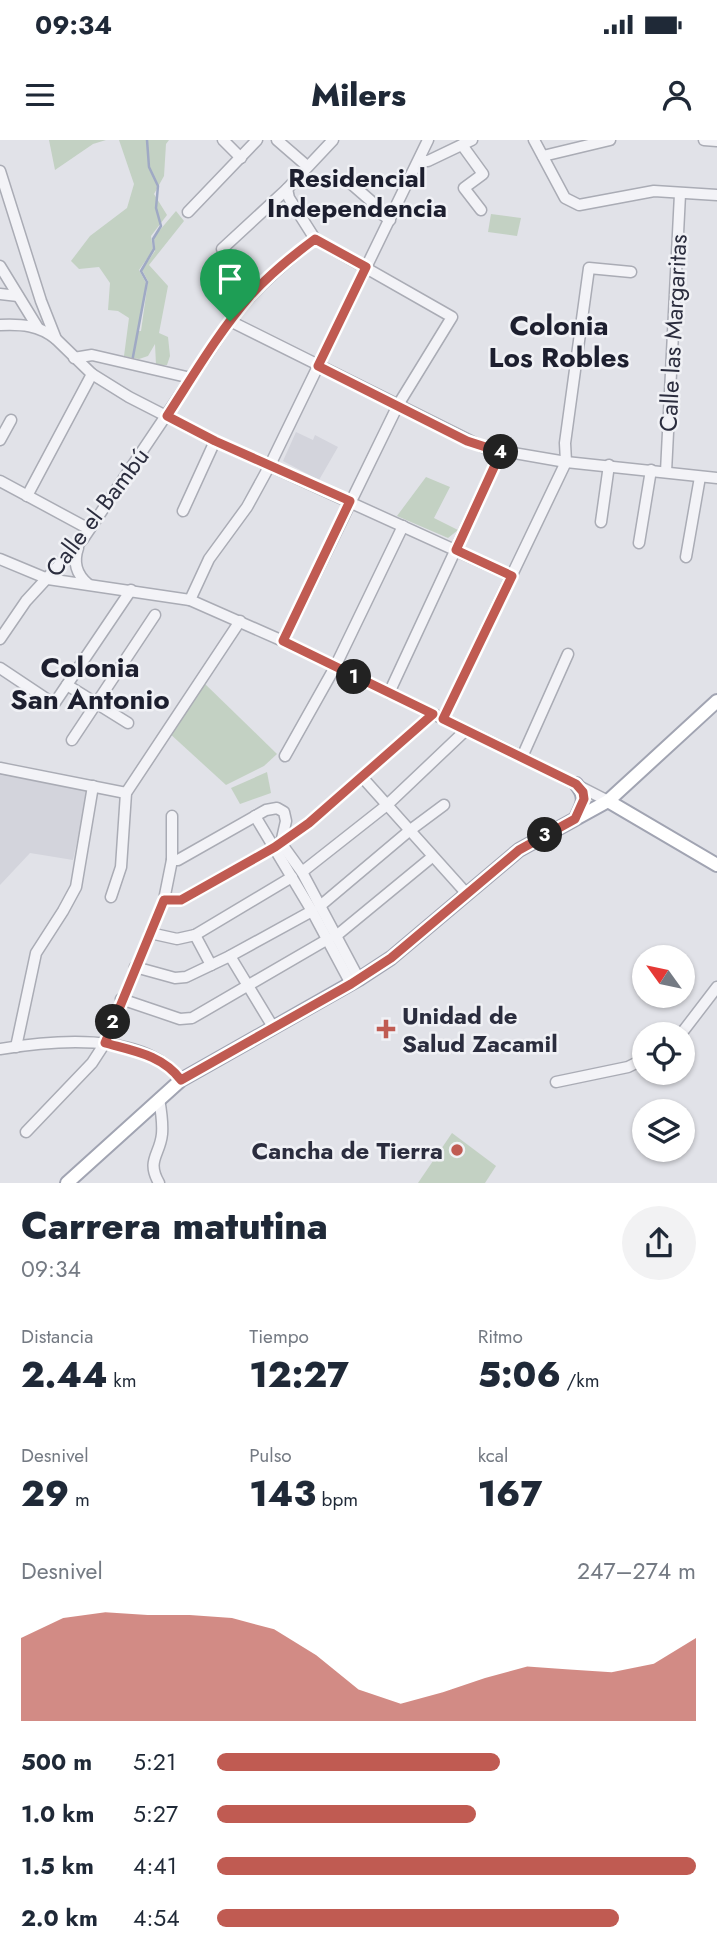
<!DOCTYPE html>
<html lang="es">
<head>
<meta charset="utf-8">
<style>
  :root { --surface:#fff; --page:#f2f2f3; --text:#1f2937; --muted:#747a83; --accent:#c05b52 }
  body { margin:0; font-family:Jost,sans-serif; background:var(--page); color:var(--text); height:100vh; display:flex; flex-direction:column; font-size:26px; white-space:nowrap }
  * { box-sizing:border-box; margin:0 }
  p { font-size:23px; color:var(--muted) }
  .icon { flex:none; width:38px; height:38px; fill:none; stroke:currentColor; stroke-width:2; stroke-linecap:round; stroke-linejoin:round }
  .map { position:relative; height:1043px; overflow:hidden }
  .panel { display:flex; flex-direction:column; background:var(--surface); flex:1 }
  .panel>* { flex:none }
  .needle { width:46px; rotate:303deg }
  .tools { position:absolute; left:632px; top:805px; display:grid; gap:14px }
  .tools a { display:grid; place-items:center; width:63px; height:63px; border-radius:50%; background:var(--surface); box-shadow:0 2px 5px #0004; font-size:35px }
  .pin { position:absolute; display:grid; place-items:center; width:60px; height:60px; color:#fff; margin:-72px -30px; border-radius:50% 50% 50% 0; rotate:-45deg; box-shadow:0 0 7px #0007 }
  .pin .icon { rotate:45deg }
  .km { position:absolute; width:35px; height:35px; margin:-18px; border-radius:50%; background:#222; color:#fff; font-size:19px; line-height:35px; text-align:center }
  .round { display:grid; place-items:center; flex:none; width:74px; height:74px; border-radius:37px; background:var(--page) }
  .summary { display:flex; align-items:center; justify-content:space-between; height:119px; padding:0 21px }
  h1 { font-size:38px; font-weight:800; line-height:52px }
  .figures { display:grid; grid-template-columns:repeat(3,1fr); gap:10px; height:119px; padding:7px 21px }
  .figures div { display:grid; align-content:center }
  .figures b { font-size:35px; font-weight:800 }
  .figures small { font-size:19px; font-weight:400 }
  .figures p { font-size:19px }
  .chart { height:196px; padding:14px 21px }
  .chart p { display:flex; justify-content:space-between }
  .chart svg { width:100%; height:126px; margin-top:7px; fill:var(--accent); opacity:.7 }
  ul { padding:0 21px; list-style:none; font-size:23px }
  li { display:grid; grid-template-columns:112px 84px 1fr; align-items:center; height:52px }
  li i { height:18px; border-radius:9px; background:var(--accent) }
  .status { display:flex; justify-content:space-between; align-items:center; height:49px; padding:0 35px; background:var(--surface); direction:ltr }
  .status svg { height:19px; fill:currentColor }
  header { display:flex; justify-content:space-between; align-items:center; height:91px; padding:0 21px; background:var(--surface); font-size:32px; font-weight:800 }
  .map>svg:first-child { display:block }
</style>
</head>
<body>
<div class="status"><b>09:34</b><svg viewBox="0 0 49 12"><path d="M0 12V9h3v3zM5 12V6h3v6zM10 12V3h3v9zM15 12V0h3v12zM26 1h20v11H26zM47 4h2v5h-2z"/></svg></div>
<header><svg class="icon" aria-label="menu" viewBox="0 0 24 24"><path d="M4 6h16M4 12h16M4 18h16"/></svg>Milers<svg class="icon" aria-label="person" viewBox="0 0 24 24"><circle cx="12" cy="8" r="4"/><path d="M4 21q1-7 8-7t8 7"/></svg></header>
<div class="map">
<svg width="717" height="1043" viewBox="0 0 717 1043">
  <rect width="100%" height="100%" fill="#e1e2e8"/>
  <!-- built -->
  <g fill="#d3d4dc">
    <path d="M296,292l17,8 2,-5 23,12 -19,33 -36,-19z"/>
    <path d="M0,635l88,16 -15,69 -43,-7 -30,32z"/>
  </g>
  <!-- green -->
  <g fill="#c3d1c3">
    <path d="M49,0h57l-13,4 -38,26z"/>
    <path d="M119,0h50l-3,4 -2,32 -10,18 13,21 -16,21 2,14 -14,20 7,13 -8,48h3l7,-50 -6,-11 13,-19 -1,-14 22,-26 8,10 -35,44 19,21 -9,47 9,4 2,19 -3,9h-11l-1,-21 -7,12 -9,3 -15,-3 5,-38 -11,-7 -10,-1 2,-27 -11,-16 -20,2 -8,-8 19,-25 37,-28 7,-24z"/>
    <path d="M491,74l30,4 -4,18 -29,-4z"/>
    <path d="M426,337l24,10 -16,31 24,12 -10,8 -51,-22z"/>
    <path d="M203,542l74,72 -13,12 -38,19 -58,-53z"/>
    <path d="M267,632l4,21 -31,11 -9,-16z"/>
    <path d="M452,993l44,33 -11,17h-67z"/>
  </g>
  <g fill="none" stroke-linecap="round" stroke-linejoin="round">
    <!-- stream -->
    <path stroke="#9fa9c4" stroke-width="2.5" d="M132,222l15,-80 -6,-11 13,-22 -1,-10 8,-13 -5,-18 2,-22 -9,-19 -2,-27"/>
    <!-- minor casing -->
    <g stroke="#aaacb5" stroke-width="13">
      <g id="minor">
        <path d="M223,0l18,18"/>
        <path d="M277,0l30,26"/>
        <path d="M534,0l31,58 14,7 75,-14 63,4"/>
        <path d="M704,0l13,1"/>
        <path d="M462,5l21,29 -19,14 17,22"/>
        <path d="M543,16l67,-16"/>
        <path d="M419,21h9l44,-21"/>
        <path d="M0,31l41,130 15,38 36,35 37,23 86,44 297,135"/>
        <path d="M348,41l23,20 2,7 17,12"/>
        <path d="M287,49l2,9 26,41"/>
        <path d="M188,72l69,-72"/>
        <path d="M222,109l65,-60 46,-49"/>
        <path d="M0,126l38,62"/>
        <path d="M0,154l18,2"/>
        <path d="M230,181l255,127 81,14 151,16"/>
        <path d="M0,185c21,-1 39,0 56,14"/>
        <path d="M74,218l18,-3 99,23"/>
        <path d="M0,300l11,-20"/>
        <path d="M666,332l14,-278"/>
        <path d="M0,341l89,48"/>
        <path d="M27,356l65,-122"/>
        <path d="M183,371l32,-70"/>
        <path d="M601,382l8,-57"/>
        <path d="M639,403l12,-73"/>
        <path d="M78,408c-5,14 -2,26 10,36"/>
        <path d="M686,417l14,-80"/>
        <path d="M0,419l48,20 142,21 93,41 239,116 86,44"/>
        <path d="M190,460l19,-41 38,-52 23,-42 158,-325"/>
        <path d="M0,499l26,-38 57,-62 150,-223c24,-29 52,-54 82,-77"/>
        <path d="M283,501l115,-236 54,-88 -137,-78"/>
        <path d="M0,528l54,36 77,-114"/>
        <path d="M67,545l61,38"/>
        <path d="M389,553l112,-241"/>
        <path d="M443,579l123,-257 -1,-19 24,-175 42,4"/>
        <path d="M72,600l83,-125"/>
        <path d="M285,616l50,-89 68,-141"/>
        <path d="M522,617l46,-103"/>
        <path d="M0,628l126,25"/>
        <path d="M362,637l105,117"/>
        <path d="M255,676l57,95 39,73"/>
        <path d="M172,720h6l88,-50 11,-2 7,4 2,9 -5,22 21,29 57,107"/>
        <path d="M302,732l85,-67 79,-75"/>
        <path d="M111,757l10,-30 5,-74 114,-172"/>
        <path d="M164,760h17l94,-53 34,-24 124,-109"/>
        <path d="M320,766l89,-75 35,-26"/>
        <path d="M150,793l27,6 18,-4 97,-58"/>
        <path d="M195,795l16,30"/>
        <path d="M336,796l96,-79"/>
        <path d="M230,816l43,71"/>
        <path d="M135,827l40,11 11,-1 44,-21 82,-45"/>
        <path d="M121,859l59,20 12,-1 136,-79"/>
        <path d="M681,894l36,-47"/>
        <path d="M16,907l20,-94 27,-42 13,-24 17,-101"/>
        <path d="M0,909c54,-9 144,-18 181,31"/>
        <path d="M556,942l72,-15 16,-8"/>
        <path d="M26,992l66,-69 13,-20 59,-143 8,-40v-44"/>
        <path d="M159,1043c-13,-23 1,-28 3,-49 1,-12 -1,-24 -3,-35"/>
      </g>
    </g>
    <!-- major casing -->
    <g stroke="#a1a4b2" stroke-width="16">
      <g id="major">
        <path d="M608,661l109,64"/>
        <path d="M576,678c7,-14 11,-21 0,-34"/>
        <path d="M67,1043l114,-103 178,-101 32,-21 128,-108 89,-49 109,-100"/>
      </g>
    </g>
    <!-- minor -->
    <use href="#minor" stroke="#f3f3f7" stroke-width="10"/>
    <!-- major -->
    <use href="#major" stroke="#fff" stroke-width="12"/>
  </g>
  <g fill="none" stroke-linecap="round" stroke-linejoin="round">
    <!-- route casing -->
    <g stroke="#fff" stroke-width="14">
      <path id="route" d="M315,99l51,28 -48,99 149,75 34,11 -45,98 56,26 -69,143 133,65 7,8 1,7 -9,20 -56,31 -128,108 -40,26 -170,96c-19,-25 -47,-29 -76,-37l59,-143h17l94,-53 34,-24 124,-109 -150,-73 67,-140 -135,-60 -48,-25c26,-40 51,-83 83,-120 19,-21 42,-40 65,-57z"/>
    </g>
    <!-- route -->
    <use href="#route" stroke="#c05b52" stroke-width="9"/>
  </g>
  <!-- markers -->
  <g fill="#c05b52" stroke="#f0f1f5" stroke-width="2.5">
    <path d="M382.5 878.5h7v7h7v7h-7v7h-7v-7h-7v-7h7z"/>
    <circle cx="457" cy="1010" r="7"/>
  </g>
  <g text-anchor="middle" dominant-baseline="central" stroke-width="5" stroke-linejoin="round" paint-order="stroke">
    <!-- street labels -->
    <g font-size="24" fill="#2b2d3e" stroke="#f0f1f5">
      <text transform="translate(673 193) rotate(-87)">Calle las Margaritas</text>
      <text transform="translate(97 372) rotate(-53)">Calle el Bambú</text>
    </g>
    <!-- poi labels -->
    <g font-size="24" font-weight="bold" fill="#2b2d3e" stroke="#f0f1f5" text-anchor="start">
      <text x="402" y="875">Unidad de<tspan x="402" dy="28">Salud Zacamil</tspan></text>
      <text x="443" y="1010" text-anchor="end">Cancha de Tierra</text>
    </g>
    <!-- neighbourhood labels -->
    <g font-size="26" font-weight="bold" fill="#1d1f2f" stroke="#f0f1f5">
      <text x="357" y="38">Residencial<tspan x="357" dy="30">Independencia</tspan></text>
    </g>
    <!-- quarter labels -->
    <g font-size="28" font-weight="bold" fill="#1d1f2f" stroke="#f0f1f5">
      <text x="559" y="185">Colonia<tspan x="559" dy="32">Los Robles</tspan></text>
      <text x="90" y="527">Colonia<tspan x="90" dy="32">San Antonio</tspan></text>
    </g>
  </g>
</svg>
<div class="tools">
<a><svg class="needle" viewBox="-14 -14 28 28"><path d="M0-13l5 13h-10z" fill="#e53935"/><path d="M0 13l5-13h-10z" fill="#747a83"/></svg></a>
<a><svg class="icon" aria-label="locate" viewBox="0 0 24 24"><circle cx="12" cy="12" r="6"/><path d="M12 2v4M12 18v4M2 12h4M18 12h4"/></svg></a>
<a><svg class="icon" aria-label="layers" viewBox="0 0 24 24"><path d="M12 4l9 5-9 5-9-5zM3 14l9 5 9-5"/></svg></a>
</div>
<div class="pin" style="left:230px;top:181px;background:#1e9e55"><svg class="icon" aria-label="arrive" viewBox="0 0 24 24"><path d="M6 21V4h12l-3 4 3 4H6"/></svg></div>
<b class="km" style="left:354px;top:537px">1</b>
<b class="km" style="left:113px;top:882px">2</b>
<b class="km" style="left:545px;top:695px">3</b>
<b class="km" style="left:501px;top:312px">4</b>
</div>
<section class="panel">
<div class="summary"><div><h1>Carrera matutina</h1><p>09:34</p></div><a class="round"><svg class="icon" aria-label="share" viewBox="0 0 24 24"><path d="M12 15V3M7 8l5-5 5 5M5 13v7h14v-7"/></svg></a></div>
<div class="figures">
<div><p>Distancia</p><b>2.44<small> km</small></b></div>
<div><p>Tiempo</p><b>12:27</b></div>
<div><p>Ritmo</p><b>5:06<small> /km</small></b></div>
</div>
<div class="figures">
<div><p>Desnivel</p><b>29<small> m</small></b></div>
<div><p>Pulso</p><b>143<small> bpm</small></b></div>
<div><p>kcal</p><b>167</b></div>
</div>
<div class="chart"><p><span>Desnivel</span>247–274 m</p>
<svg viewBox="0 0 160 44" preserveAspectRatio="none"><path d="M0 44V15L10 8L20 6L30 7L40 7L50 8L60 12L70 21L80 33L90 38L100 34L110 29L120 25L130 26L140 27L150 24L160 15V44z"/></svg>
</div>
<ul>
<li><b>500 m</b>5:21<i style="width:59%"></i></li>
<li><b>1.0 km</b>5:27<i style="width:54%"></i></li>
<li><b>1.5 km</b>4:41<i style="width:100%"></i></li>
<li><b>2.0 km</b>4:54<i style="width:84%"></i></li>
</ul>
</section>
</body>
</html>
